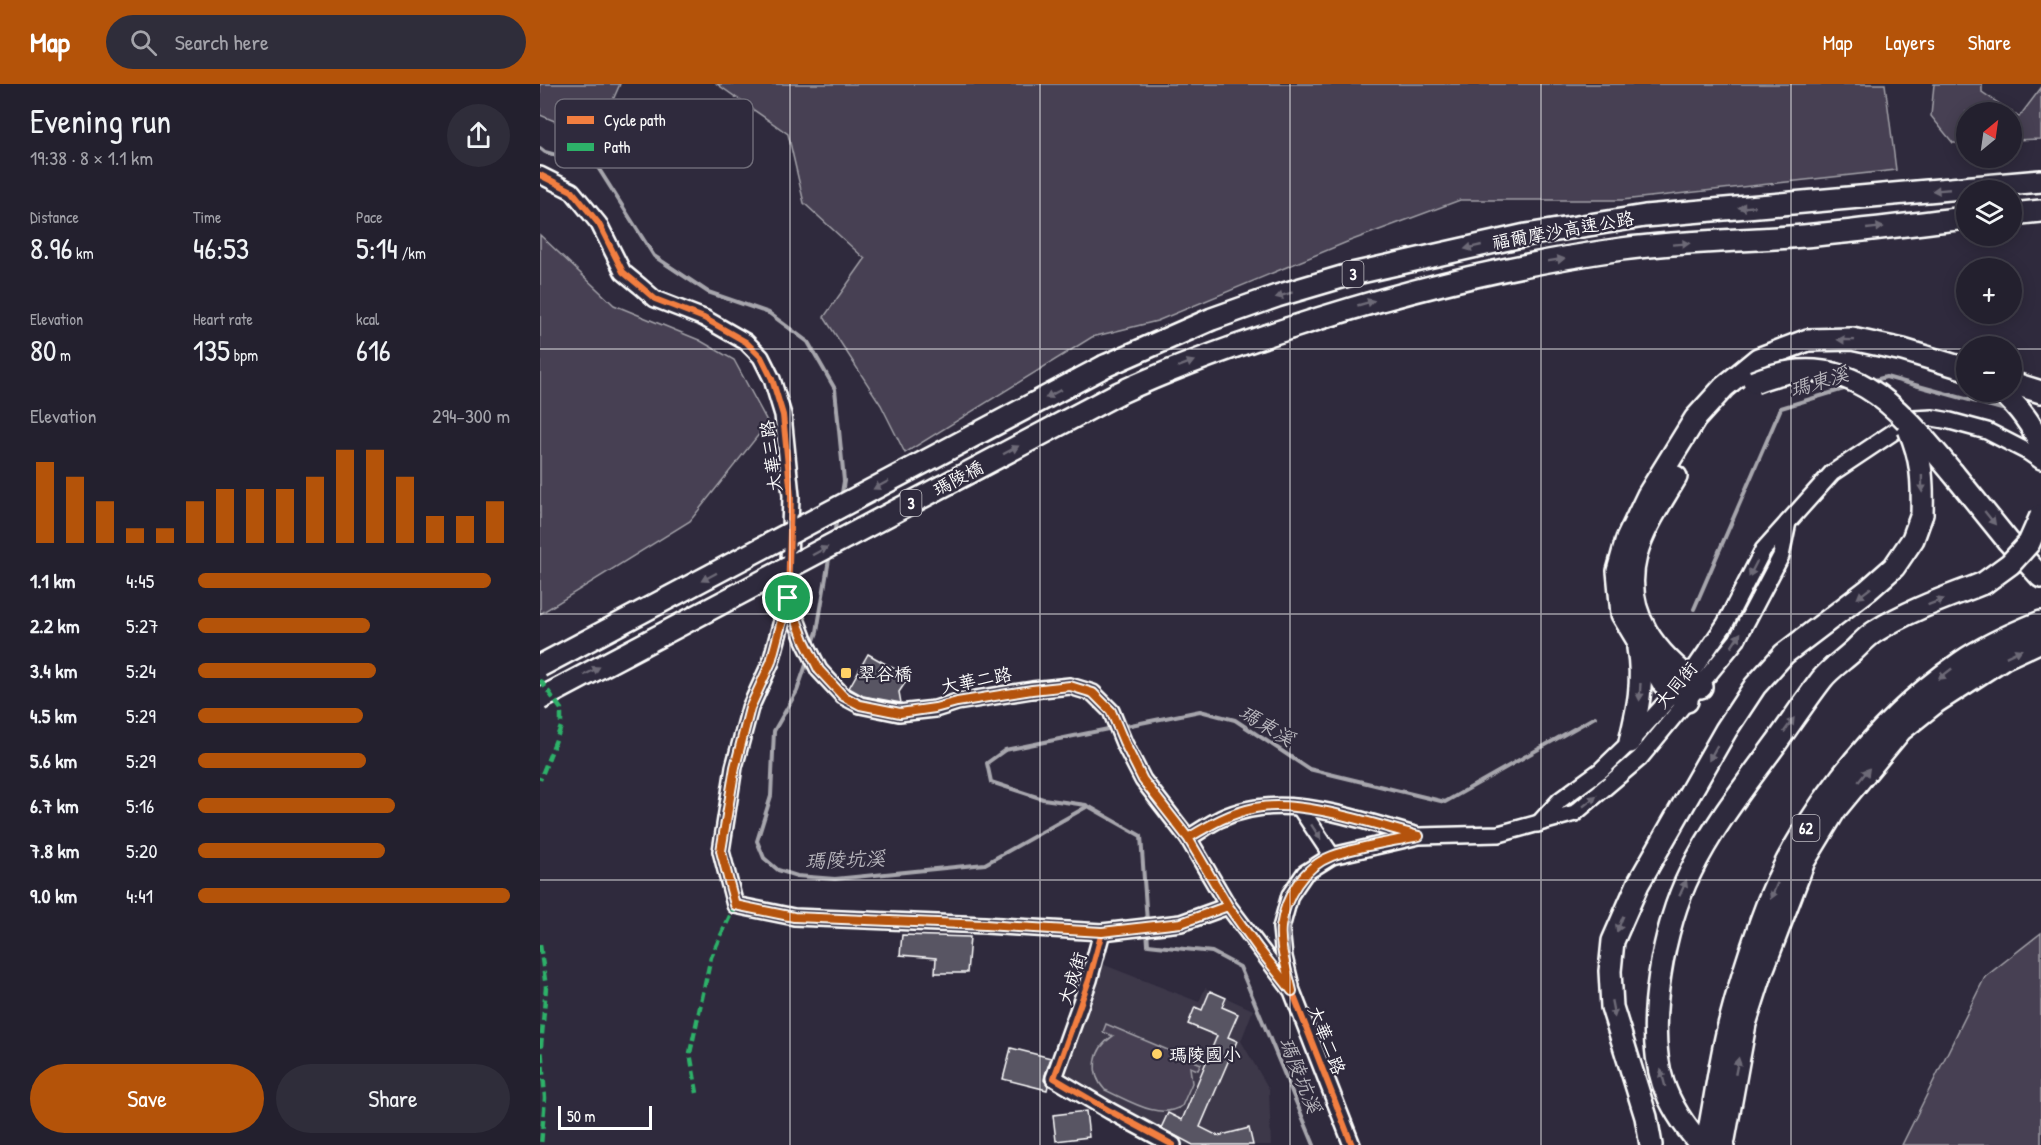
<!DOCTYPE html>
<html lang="en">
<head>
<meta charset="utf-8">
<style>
  :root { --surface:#23202e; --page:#2f2d3a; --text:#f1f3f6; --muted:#a3a3aa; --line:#403e4a; --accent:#b45309 }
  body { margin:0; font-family:"Patrick Hand","LXGW WenKai TC",sans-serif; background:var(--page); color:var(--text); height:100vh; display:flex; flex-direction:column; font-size:22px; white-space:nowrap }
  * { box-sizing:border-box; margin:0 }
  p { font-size:20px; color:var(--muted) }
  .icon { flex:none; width:33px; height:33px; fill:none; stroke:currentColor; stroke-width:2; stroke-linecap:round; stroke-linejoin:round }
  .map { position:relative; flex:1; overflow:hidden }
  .details { display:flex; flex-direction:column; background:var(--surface); width:540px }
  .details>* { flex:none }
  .needle { width:39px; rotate:29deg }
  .buttons { position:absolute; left:1416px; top:18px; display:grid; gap:12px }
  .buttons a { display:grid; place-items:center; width:66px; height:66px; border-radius:50%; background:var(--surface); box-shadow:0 3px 15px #0003,0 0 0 2px var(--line); font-size:30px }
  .scale { position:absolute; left:18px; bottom:15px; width:94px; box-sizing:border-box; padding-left:6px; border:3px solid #fff; border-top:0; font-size:16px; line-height:21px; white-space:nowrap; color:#fff; -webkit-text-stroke:4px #2f2a3d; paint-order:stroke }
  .pin { position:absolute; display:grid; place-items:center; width:51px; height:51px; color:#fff; margin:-26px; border:3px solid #fff; border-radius:50%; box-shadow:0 2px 6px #0007 }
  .round { display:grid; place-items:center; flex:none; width:63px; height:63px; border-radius:32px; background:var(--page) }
  .overview { display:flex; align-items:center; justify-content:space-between; height:102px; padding:0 30px }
  h1 { font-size:33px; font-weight:600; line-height:45px }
  .stats { display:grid; grid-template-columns:repeat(3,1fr); gap:9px; height:102px; padding:6px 30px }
  .stats div { display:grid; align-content:center }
  .stats b { font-size:30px; font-weight:600 }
  .stats small { font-size:16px; font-weight:400 }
  .stats p { font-size:16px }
  .chart { height:168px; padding:12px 30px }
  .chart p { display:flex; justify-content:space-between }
  .chart svg { width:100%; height:108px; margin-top:6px; stroke:var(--accent); stroke-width:6 }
  .button { display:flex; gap:12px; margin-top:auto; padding:12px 30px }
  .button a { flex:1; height:69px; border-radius:36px; background:var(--accent); color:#fff; font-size:24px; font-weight:600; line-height:69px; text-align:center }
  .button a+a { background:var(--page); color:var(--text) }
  ul { padding:0 30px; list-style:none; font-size:20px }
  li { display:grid; grid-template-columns:96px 72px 1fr; align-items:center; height:45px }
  li i { height:15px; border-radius:8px; background:var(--accent) }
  header { display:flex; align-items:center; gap:36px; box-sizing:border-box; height:84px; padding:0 30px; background:var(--accent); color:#fff }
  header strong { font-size:28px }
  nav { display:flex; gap:33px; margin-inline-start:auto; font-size:21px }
  .search { width:420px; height:54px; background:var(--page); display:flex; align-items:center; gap:15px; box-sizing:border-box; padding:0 21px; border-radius:33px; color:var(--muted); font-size:22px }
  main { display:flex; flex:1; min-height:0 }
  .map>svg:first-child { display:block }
</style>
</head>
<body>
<header>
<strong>Map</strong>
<div class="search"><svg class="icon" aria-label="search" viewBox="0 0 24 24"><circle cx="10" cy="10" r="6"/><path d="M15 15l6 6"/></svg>Search here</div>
<nav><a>Map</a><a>Layers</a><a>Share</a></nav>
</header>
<main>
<section class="details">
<div class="overview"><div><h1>Evening run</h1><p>19:38 · 8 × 1.1 km</p></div><a class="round"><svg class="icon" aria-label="share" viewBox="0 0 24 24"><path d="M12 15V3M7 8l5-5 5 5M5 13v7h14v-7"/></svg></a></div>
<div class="stats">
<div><p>Distance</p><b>8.96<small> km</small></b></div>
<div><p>Time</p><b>46:53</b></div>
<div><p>Pace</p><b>5:14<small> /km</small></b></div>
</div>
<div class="stats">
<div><p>Elevation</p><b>80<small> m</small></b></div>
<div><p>Heart rate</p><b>135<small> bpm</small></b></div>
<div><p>kcal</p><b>616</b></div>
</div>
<div class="chart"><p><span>Elevation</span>294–300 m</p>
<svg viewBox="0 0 160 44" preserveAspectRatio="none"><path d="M5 44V11M15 44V17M25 44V27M35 44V38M45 44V38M55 44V27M65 44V22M75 44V22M85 44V22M95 44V17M105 44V6M115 44V6M125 44V17M135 44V33M145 44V33M155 44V27"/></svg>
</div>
<ul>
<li><b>1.1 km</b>4:45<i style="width:94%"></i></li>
<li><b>2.2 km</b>5:27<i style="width:55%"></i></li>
<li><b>3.4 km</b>5:24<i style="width:57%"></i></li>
<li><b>4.5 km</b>5:29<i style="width:53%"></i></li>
<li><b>5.6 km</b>5:29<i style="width:54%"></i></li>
<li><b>6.7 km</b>5:16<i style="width:63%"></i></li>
<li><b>7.8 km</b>5:20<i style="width:60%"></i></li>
<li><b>9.0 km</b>4:41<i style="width:100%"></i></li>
</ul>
<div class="button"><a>Save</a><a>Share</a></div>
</section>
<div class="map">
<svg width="1501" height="1061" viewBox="0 0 1501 1061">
  <rect width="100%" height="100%" fill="#2f2a3d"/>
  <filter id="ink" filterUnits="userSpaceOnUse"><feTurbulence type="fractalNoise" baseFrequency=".0167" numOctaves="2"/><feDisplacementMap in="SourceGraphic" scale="12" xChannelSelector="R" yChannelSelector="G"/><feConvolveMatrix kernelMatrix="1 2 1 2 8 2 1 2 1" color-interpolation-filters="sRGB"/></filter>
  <g filter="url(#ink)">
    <!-- built -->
    <path fill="#3c3749" d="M562,880l97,38 6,-14 48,22 -12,31 28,48 2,56h-92l-113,-63 -4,-15z"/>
    <!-- green -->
    <g fill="#464152" stroke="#a2a0a8" stroke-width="1.5">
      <path d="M0,0h80l-24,54 -56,-23z"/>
      <path d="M177,0h1168l11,86 -274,30h-162l-113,42 -190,79 -65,16 -187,116 -24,-48 -57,-88 41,-58 -61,-56 -16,-69z"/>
      <path d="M1394,0h48v8l37,25 22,-29v51l-29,1v-28h-46v31h-13l-22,-27z"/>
      <path d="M0,151l74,70 85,35 35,20 34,63 -78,98 -150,93z"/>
      <path d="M1501,849v212h-139l83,-168z"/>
      <path d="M566,940l95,40 -3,6 -8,-3 2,16 -10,23c-23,15 -54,-6 -77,-16 -16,-17 -12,-41 8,-54l-10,-4z"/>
    </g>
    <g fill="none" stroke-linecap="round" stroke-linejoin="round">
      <!-- stream -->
      <g stroke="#a7a6ad" stroke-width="4">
        <path d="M0,64l5,4 52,14 57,90 54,36 61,21 39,29 27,47 9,92 -3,18"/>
        <path d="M1331,297l15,-4 123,34"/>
        <path d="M294,450l3,-16"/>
        <path d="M1154,525l87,-201 66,-20"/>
        <path d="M272,562l5,-14 13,-79"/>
        <path d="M268,575l-11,32 -23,40 -3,65 -14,45 7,17 14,12 19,6 38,3 150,-15 103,-58 53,30 6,86"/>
        <path d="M581,643l79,-16 35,9 74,49 136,33 150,-85"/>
        <path d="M546,721l-43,-6 -52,-17 -4,-19 18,-13 108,-22"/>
        <path d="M607,845l1,16 64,7 28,15 74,178"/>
      </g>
    </g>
    <!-- building -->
    <g fill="#595564" stroke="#fff" stroke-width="1.5">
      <path d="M328,570l41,23 -10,15 2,11 -38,-7 -14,-8z"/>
      <path d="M362,851l68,2 -3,36h-32l1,-15 -36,-3z"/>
      <path d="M670,907l16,7 -4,9 16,7 -10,23 9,4 -37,86 18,9 31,-8 4,17h-60l-32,-17 7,-15 14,7 35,-84 -29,-12 7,-17 7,3z"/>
      <path d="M471,964l40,10 -6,17 -1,5 4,6 -1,4 -44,-11z"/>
      <path d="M546,1027l3,26 -33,4 -3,-26z"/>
    </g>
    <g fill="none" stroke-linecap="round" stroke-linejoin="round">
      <!-- minor casing -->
      <g stroke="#fff" stroke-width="20">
        <g id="minor">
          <path d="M0,91l32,16 27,33 24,48 17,14 15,13 49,19 42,24 15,15 11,22 11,36 8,81 -3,102 -17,64 -21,46 -16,59 -13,84 14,54 59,12 191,8 117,7 -13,48 -35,98 56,33 63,34"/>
          <path d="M248,514l16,42 15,30 24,26 17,9 39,8 36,-4 22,-7 75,-12 38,-4 23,7 18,18 13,32 19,37 45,58 40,68 64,85 60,154"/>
          <path d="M760,724l32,48"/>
          <path d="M998,740l22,-24 41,-30 29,-28 58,-64 37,-54 38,-74 69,-77 81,-54 20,-1 17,3 37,10 41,21 13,9"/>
          <path d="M648,754c11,-6 21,-14 32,-19 62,-30 133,0 195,16"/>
          <path d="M562,848l79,-9 47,-17"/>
          <path d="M751,902l-7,-29 -3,-29 9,-33 15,-22 27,-17 87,-20 80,-2 76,-21 65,-55 97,-118 44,-84 7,-34"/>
        </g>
      </g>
      <!-- highway casing -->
      <g stroke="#fff" stroke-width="26">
        <g id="highway">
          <path d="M1472,130l29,-3"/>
          <path d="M750,244c109,-36 218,-63 332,-79 60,-8 121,-8 182,-13 54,-5 108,-12 162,-18"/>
          <path d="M565,282l107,-47 65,-23 75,-22 174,-39 119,-19 396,-35"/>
          <path d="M1472,299l29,9"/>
          <path d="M1462,308c18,16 30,32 39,54"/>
          <path d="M1413,389l55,68 33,36"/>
          <path d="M1136,393c-14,24 -33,51 -40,78 -15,59 20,100 65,132"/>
          <path d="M1147,617l-23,-17 -42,-70 -4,-43 9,-32 21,-44 47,-76 29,-32 34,-28 50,-19 44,-1 51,11 63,19"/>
          <path d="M1090,658c8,-34 14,-59 8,-94"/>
          <path d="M1111,1061l-5,-28 -34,-110 -2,-36 3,-30 25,-57 88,-154 29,-44 29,-32 84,-64 26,-23 19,-28 9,-25"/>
          <path d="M1161,1061c-16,-18 -30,-38 -38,-62 -19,-58 1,-158 28,-212 22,-45 54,-85 83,-125 16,-22 31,-45 48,-67 8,-10 20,-18 30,-27 8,-7 15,-16 24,-21 33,-21 72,-34 108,-48"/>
          <path d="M1166,1061c9,-40 13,-81 23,-120 9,-35 20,-70 32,-104 35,-100 113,-198 199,-258 24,-17 54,-30 81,-41"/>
          <path d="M1183,1061l22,-121 17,-53 42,-110 31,-51 66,-80 35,-28 68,-44 37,-17"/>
        </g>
      </g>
      <!-- minor -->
      <use href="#minor" stroke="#2f2a3d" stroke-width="15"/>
      <!-- highway -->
      <use href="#highway" stroke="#2f2a3d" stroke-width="21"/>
      <!-- highway-bridge casing -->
      <g stroke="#fff" stroke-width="26" stroke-linecap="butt">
        <g id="highway-bridge">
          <path d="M1214,298c94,-38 144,25 199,91"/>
          <path d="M1369,345c13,30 14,53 13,85"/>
          <path d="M1444,499l26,-19 19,-21 12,-27"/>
          <path d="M0,582l565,-300"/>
          <path d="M0,615l579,-306c56,-26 112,-46 171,-65"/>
        </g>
      </g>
      <!-- highway-bridge -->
      <use href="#highway-bridge" stroke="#2f2a3d" stroke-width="21"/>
      <!-- quiet -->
      <g stroke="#2db169" stroke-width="4.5" stroke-dasharray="9 4.5" stroke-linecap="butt">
        <path d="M0,596l21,29v18l-21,53"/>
        <path d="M0,861l6,42 -5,59 4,52 -4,47"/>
        <path d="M157,1009l-7,-40 21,-96 24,-52"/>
      </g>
      <!-- cycleway casing -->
      <g stroke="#2f2a3d" stroke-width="10">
        <g id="cycleway">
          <path d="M0,91l32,16 27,33 24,48 17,14 15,13 49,19 42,24 15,15 11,22 11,36 8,81 -3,102 -17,64 -21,46 -16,59 -13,84 14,54 59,12 191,8 117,7 -13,48 -35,98 56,33 63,34"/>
          <path d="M248,514l16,42 15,30 24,26 17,9 39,8 36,-4 22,-7 75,-12 38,-4 23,7 18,18 13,32 19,37 45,58 40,68 64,85 60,154"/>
        </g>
      </g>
      <!-- cycleway -->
      <use href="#cycleway" stroke="#f27e40" stroke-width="6"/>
    </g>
    <!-- one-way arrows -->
    <defs><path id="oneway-solid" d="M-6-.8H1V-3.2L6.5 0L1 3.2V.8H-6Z" transform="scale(1.5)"/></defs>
    <g fill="#6d6a77">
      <use href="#oneway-solid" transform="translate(1401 106) rotate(175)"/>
      <use href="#oneway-solid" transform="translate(1207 123) rotate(175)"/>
      <use href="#oneway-solid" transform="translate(1335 144) rotate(-6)"/>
      <use href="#oneway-solid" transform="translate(1141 160) rotate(-4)"/>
      <use href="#oneway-solid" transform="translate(933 163) rotate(167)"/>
      <use href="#oneway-solid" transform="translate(1016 176) rotate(-9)"/>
      <use href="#oneway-solid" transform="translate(744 211) rotate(163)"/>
      <use href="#oneway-solid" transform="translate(826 219) rotate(-16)"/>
      <use href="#oneway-solid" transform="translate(1306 256) rotate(-179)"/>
      <use href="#oneway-solid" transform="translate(646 280) rotate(-21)"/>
      <use href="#oneway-solid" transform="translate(513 310) rotate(152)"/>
      <use href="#oneway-solid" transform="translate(471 366) rotate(-28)"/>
      <use href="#oneway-solid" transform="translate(1382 400) rotate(89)"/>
      <use href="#oneway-solid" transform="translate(341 401) rotate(152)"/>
      <use href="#oneway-solid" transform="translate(1450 434) rotate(51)"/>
      <use href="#oneway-solid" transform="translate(280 467) rotate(-28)"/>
      <use href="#oneway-solid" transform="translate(1213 485) rotate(117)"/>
      <use href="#oneway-solid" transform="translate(169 493) rotate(152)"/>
      <use href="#oneway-solid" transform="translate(1324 509) rotate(142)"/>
      <use href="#oneway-solid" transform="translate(1396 518) rotate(-21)"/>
      <use href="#oneway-solid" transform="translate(1196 556) rotate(-57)"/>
      <use href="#oneway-solid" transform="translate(1474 569) rotate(-25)"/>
      <use href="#oneway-solid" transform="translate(52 587) rotate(-28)"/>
      <use href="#oneway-solid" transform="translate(1405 590) rotate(142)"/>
      <use href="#oneway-solid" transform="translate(1100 608) rotate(93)"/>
      <use href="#oneway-solid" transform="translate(1249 641) rotate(-54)"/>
      <use href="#oneway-solid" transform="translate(1173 669) rotate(119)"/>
      <use href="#oneway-solid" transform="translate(1324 691) rotate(-51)"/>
      <use href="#oneway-solid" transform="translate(1050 717) rotate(-39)"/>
      <use href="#oneway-solid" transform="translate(776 748) rotate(57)"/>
      <use href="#oneway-solid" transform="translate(1143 804) rotate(-66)"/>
      <use href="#oneway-solid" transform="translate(1234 807) rotate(114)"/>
      <use href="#oneway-solid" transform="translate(1080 840) rotate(112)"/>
      <use href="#oneway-solid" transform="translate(1073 925) rotate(79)"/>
      <use href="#oneway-solid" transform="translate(1197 982) rotate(-79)"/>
      <use href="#oneway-solid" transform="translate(1123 994) rotate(-105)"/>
    </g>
  </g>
  <g fill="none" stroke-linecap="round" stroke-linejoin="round" filter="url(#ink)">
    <!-- route casing -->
    <g stroke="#fff" stroke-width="12">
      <path id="route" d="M248,514l16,42 15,30 24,26 17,9 40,8 35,-5 22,-6 75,-12 38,-4 23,7 18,18 13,31 19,38 45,58 40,68 30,42 34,43c-4,-19 -13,-43 -11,-64 4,-30 22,-60 51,-71 26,-10 59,-14 87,-20 -46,-12 -118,-37 -164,-28 -25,5 -45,17 -67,30l40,68 -47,17 -79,9 -117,-7 -191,-8 -59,-12 -14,-54 14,-84 15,-59 21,-46 17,-64"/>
    </g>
    <!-- route -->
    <use href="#route" stroke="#b45309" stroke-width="8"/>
  </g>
  <!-- grid -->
  <path fill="none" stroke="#fff" stroke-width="1.5" stroke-opacity="0.55" d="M250,0v1061M500,0v1061M750,0v1061M1001,0v1061M1251,0v1061M0,265h1426M1472,265h29M0,530h1501M0,796h1501"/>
  <!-- markers -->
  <g fill="#ffd166" stroke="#2f2a3d" stroke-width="2">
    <rect x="300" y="583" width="12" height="12" rx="3"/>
    <circle cx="617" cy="970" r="6"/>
  </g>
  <g text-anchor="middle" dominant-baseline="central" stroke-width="4.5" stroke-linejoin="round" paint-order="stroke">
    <!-- shield labels -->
    <g fill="#2f2a3d" stroke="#c1bfc5" stroke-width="1.5">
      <rect x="802.5" y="177" width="21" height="26" rx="4.5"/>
      <rect x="360.5" y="406" width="21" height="26" rx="4.5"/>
      <rect x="1252.5" y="731" width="27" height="26" rx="4.5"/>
    </g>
    <g font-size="16" font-weight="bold" fill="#fff">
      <text x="813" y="190">3</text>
      <text x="371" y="419">3</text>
      <text x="1266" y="744">62</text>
    </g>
    <!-- street labels -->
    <g font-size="18" fill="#fff" stroke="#2f2a3d">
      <text transform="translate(1023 146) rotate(-10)">福爾摩沙高速公路</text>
      <text transform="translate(231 372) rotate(-97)">大華三路</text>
      <text transform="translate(418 394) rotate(-28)">瑪陵橋</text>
      <text transform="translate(436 596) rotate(-11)">大華二路</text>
      <text transform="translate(1136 601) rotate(-50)">大同街</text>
      <text transform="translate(532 894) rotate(-72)">大成街</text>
      <text transform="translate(787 956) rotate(69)">大華二路</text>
    </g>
    <!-- poi labels -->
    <g font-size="18" fill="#fff" stroke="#2f2a3d" text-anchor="start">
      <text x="318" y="589">翠谷橋</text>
      <text x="629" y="970">瑪陵國小</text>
    </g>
    <!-- water labels -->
    <g font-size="20" font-style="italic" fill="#b6b4bb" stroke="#2f2a3d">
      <text transform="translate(1279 297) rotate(-17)">瑪東溪</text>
      <text transform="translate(727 641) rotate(31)">瑪東溪</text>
      <text transform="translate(305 775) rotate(-2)">瑪陵坑溪</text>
      <text transform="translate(761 991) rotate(68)">瑪陵坑溪</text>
    </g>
  </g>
  <!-- legend -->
  <rect x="15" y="15" width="198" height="69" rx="9" fill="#2f2a3d" stroke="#6d6a77" stroke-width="1.5"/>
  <rect x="27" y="32" width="27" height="8" fill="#f27e40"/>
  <rect x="27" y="59" width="27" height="8" fill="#2db169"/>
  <g font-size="16" fill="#fff">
    <text x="64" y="42">Cycle path</text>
    <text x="64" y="69">Path</text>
  </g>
</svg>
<div class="buttons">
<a><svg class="needle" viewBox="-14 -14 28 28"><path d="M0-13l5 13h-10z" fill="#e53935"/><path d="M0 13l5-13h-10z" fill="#a3a3aa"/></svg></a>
<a><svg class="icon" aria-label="layers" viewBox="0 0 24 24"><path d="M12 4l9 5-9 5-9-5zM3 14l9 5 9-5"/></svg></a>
<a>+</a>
<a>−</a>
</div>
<div class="scale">50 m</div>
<div class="pin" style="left:248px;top:514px;background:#1e9e55"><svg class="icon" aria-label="arrive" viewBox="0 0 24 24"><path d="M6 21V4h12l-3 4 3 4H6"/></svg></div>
</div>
</main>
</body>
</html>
